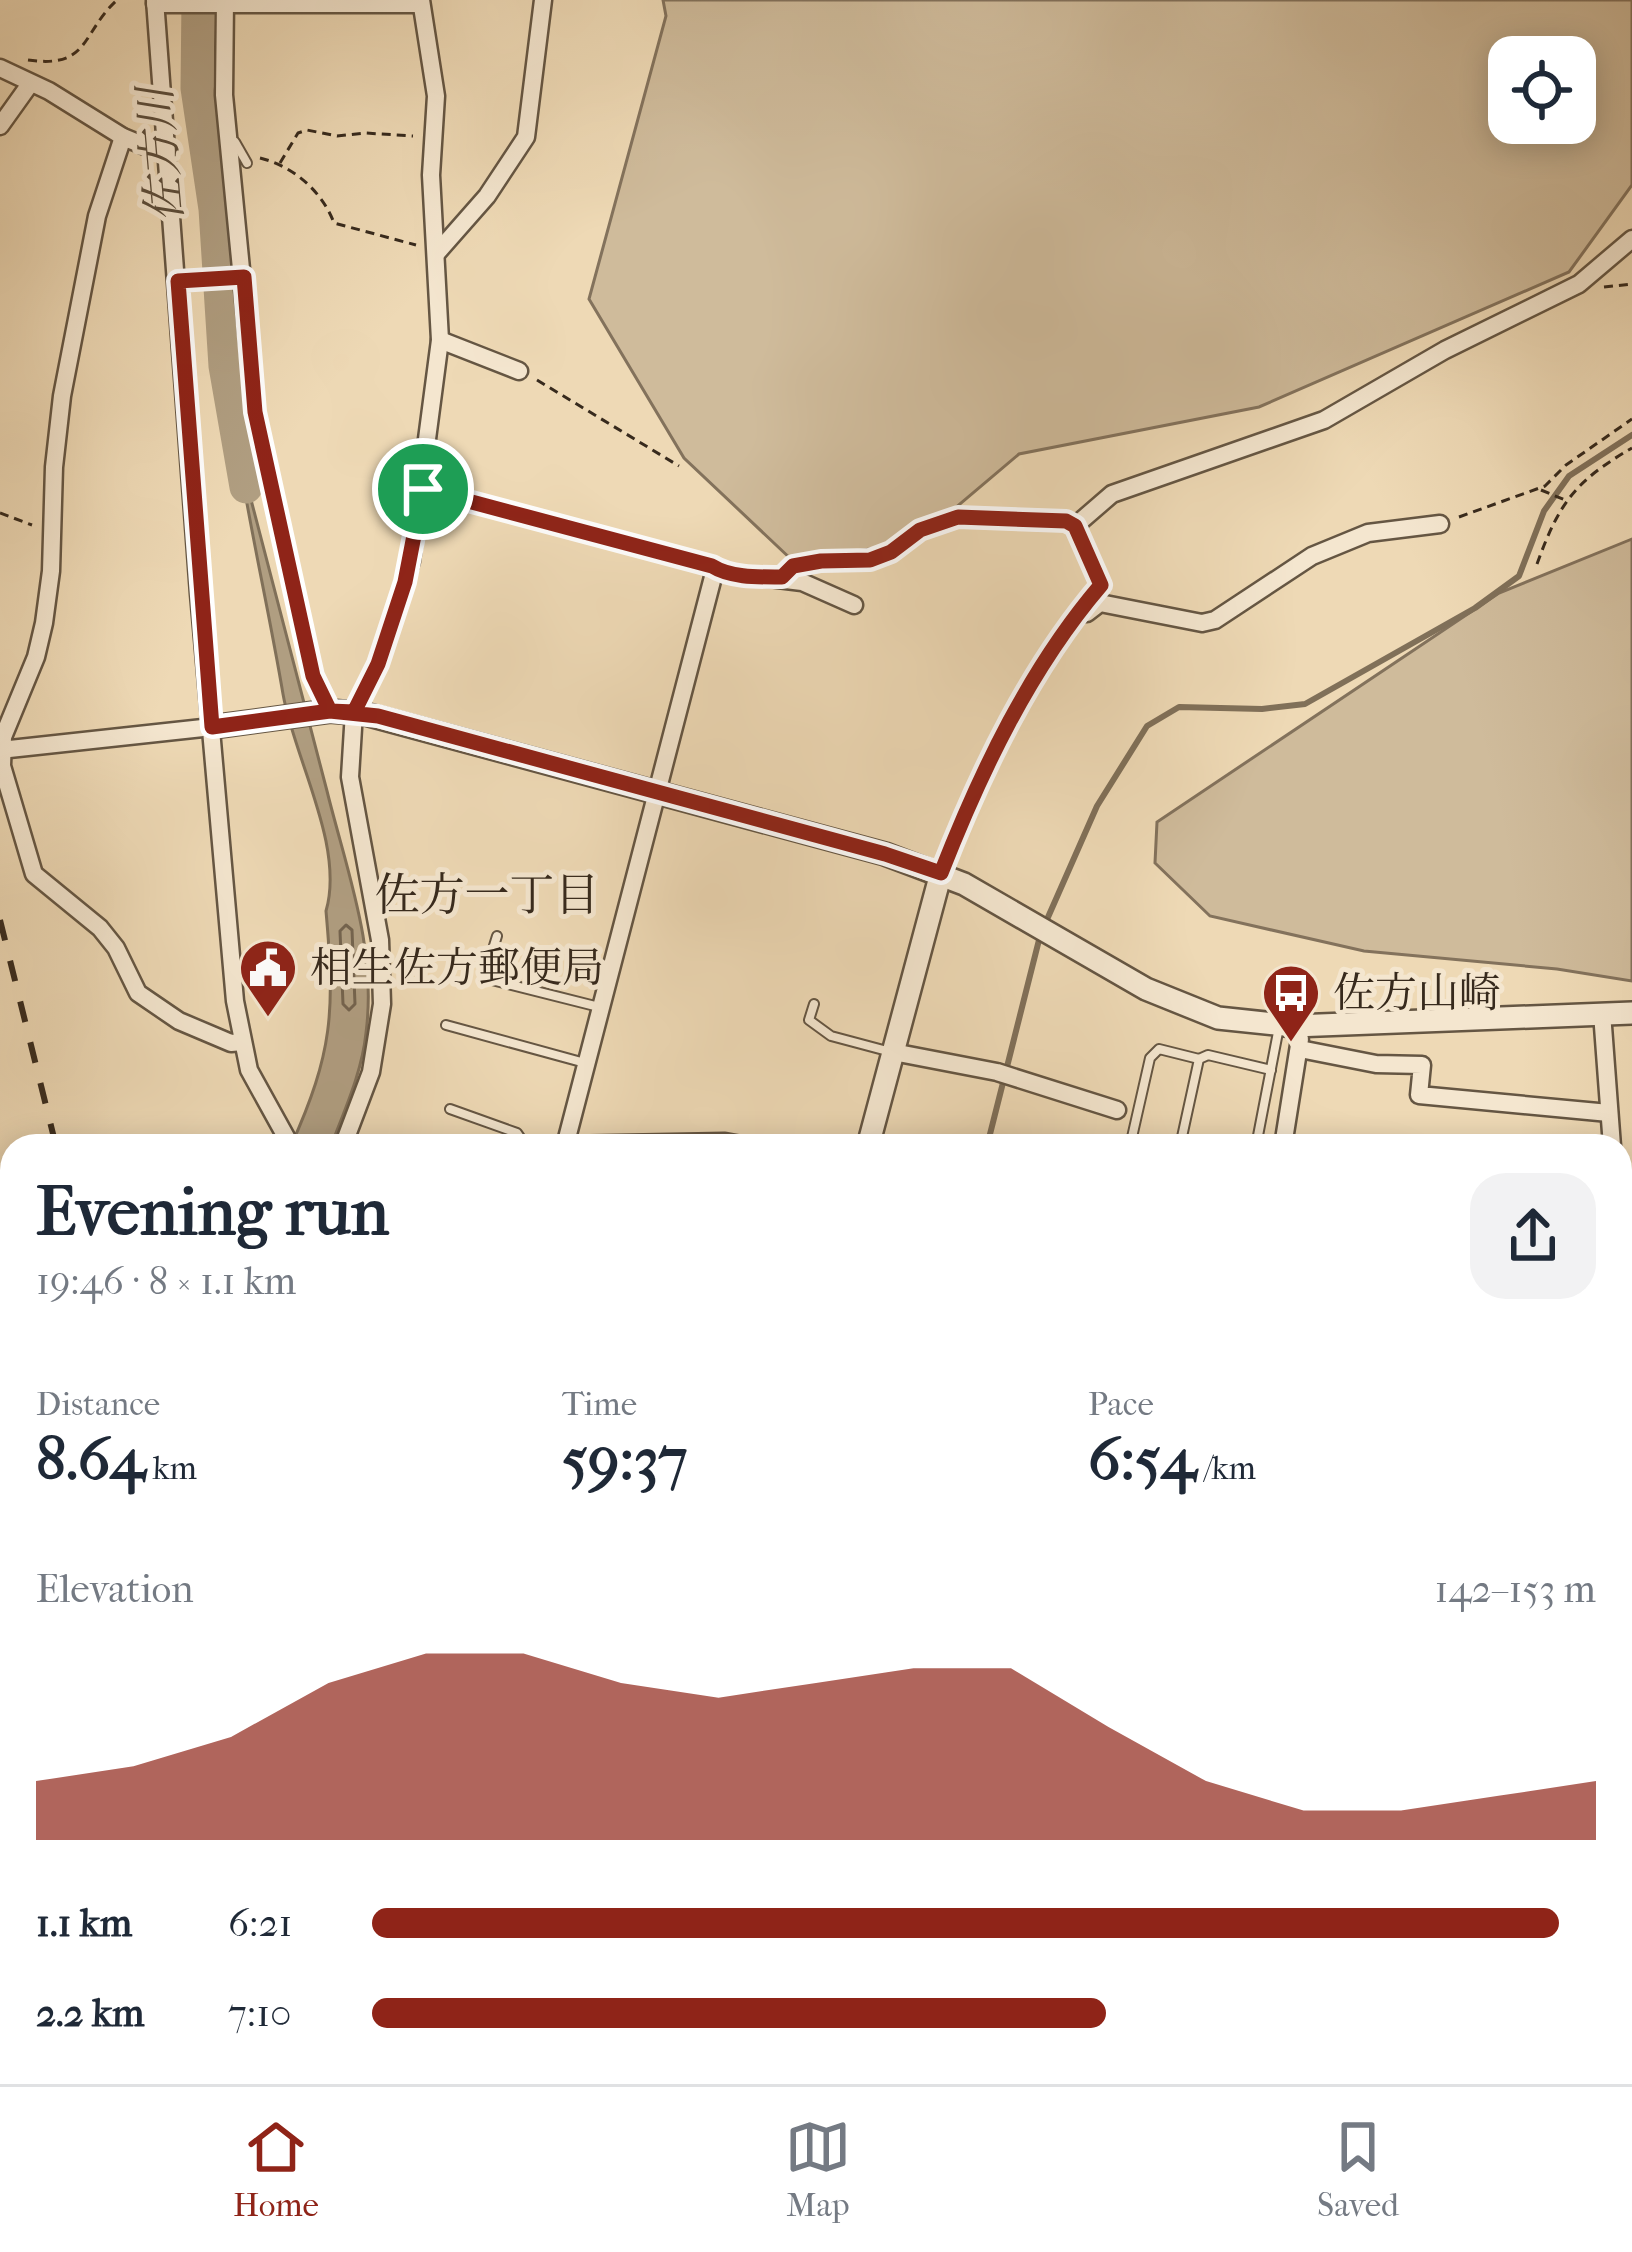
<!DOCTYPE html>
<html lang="en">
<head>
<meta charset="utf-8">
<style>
  :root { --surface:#fff; --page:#f2f2f3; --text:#1f2937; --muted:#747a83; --line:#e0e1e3; --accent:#8f2418 }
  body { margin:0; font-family:"IM FELL French Canon","Noto Serif JP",serif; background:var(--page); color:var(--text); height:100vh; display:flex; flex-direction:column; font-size:45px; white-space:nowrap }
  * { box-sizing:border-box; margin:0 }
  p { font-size:39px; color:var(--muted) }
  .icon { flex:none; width:66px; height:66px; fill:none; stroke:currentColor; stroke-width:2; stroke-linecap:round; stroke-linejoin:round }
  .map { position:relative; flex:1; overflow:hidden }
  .details { position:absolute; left:0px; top:1134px; width:1632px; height:951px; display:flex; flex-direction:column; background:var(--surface); border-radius:36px 36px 0 0; box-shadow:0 6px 30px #0003 }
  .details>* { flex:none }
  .controls { position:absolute; left:1488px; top:36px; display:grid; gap:24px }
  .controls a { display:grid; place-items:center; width:108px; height:108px; border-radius:24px; background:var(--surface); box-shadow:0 6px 30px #0003; font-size:60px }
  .pin { position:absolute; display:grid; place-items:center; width:102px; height:102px; color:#fff; margin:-51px; border:6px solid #fff; border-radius:50%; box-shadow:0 3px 12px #0007 }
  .round { display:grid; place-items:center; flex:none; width:126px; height:126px; border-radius:36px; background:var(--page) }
  .summary { display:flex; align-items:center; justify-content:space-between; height:204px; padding:0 36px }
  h1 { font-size:66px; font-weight:800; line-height:90px }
  .metrics { display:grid; grid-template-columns:repeat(3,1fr); gap:18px; height:204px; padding:12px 36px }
  .metrics div { display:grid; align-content:center }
  .metrics b { font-size:60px; font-weight:800 }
  .metrics small { font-size:33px; font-weight:400 }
  .metrics p { font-size:33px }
  .chart { height:336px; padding:24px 36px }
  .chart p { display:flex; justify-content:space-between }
  .chart svg { width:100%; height:216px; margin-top:12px; fill:var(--accent); opacity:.7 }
  ul { padding:0 36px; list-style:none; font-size:39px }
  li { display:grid; grid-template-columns:192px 144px 1fr; align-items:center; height:90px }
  li i { height:30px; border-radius:15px; background:var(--accent) }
  .menu { display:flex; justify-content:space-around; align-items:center; height:168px; border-top:3px solid var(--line); background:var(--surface); font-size:33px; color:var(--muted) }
  .menu a { display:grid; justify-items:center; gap:6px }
  .menu .active { color:var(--accent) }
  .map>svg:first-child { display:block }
</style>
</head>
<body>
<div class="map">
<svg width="1632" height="2084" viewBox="0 0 1632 2084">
  <rect width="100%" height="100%" fill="#eed9b5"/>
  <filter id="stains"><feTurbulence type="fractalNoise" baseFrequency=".00167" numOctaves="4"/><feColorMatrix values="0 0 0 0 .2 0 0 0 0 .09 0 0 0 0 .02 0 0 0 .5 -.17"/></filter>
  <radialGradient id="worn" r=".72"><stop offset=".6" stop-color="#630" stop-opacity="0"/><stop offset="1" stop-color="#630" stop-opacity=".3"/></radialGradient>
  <!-- green -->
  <g fill="#cfbb9b" stroke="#83725c" stroke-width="3" fill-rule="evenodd">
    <path d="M663,0h969v185l-63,87 -310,135 -240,47 -104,88 -122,19 -109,-103 -95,-159 77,-283zM1509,57h66v66h-66z"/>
    <path d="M1632,539v442l-75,-12 -193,-18 -154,-35 -55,-53 2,-41 342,-229z"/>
    <path d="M1620,1393l12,3v688h-1280l-2,-11h1270z"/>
  </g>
  <!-- water -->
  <g fill="#b09e81" stroke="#807059" stroke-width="3">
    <path d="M237,446c30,115 60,230 90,345 20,81 50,157 39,242 -4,39 -21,76 -35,113h-40c42,-94 44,-134 35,-235 19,-65 -32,-153 -43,-217 -14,-83 -33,-165 -46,-248z"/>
    <path d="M59,2073h202l-8,11h-202z"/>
  </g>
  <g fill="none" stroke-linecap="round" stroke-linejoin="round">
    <!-- shore -->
    <path stroke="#74644f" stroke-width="3" d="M346,925l6,5 3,74 -6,6 -6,-6 -3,-73z"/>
    <!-- stream -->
    <g stroke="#807059" stroke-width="6">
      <path d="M1045,924l52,-118 50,-80 32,-19 83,2 43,-5 170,-96 44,-32 25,-65 25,-35 63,-41"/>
      <path d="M987,1146l53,-210"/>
    </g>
    <!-- river -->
    <g stroke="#b09e81" stroke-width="33">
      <path d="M198,0l-1,88 18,121 10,157 21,121"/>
      <path d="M1620,1327l12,3"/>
    </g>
    <!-- service casing -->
    <g stroke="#655643" stroke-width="12">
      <g id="service">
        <path d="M235,142l12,21"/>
        <path d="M497,936l-13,42 115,29"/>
        <path d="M814,1004l-5,16 22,16 60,16"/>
        <path d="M446,1025l139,38"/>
        <path d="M450,1109l67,24 7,10"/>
        <path d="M1130,1146l20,-88 9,-9 40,10"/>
        <path d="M1180,1146l19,-87 9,-4 63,15"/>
        <path d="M1256,1146l23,-119"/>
        <path d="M0,1309l7,-1 5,22"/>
      </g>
    </g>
    <!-- minor casing -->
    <g stroke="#655643" stroke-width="21">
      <g id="minor">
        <path d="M155,0l44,594 36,407 14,69 42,76"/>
        <path d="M225,0l-1,95 31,317 58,265 17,34"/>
        <path d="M155,4h266"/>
        <path d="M0,68l49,23 74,46 44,18"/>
        <path d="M0,126l30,-42"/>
        <path d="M123,137l-26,79 -35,180 -8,71 -3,104 -7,52 -8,34 -33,80 -1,29 32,108 66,54 16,20 22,45 41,28 52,22 11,-1"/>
        <path d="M436,254l51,-58 39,-59 17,-137"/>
        <path d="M440,340l79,31"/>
        <path d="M423,489l289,77 6,6"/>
        <path d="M782,577l11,-11 28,-5 49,-1 21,-8 29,-22 38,-13 108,4 9,5"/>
        <path d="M1087,613l13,-10 102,20 13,-3 97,-64 56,-23 72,-9"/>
        <path d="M0,750l212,-23"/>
        <path d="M941,873c40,-102 89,-205 160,-288l-26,-59 37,-32 212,-74 121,-70 134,-66 53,-45"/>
        <path d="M1602,1013l10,133"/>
        <path d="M1300,1049l76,15 46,1 -3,30 190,18"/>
        <path d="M893,1052l104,20 120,38"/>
        <path d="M566,1142l147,-565 5,-5 84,10 52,23"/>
        <path d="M343,1146l28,-74 11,-68 -2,-64 -30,-163 4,-65 24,-48 33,-103 29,-221 -9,-165 5,-79 -15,-96"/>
        <path d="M506,1146l219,-4 22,4"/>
        <path d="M1283,1146l17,-107"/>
        <path d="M0,1236l12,4"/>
        <path d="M1620,1264l3,38"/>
        <path d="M0,1967l12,1"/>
        <path d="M0,2059l12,1"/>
        <path d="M33,2084l8,-11"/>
      </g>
    </g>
    <!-- tertiary casing -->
    <g stroke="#655643" stroke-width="26">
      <g id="tertiary">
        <path d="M212,727l118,-16 35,3 520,140 79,30 182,105 72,29 76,8 338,-13"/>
        <path d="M868,1146l73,-273"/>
        <path d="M1620,1350l12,3"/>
        <path d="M268,2084l7,-11"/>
      </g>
    </g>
    <!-- path -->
    <g stroke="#372a1d" stroke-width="3" stroke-dasharray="9 6" stroke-linecap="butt">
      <path d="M28,60c62,9 53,-27 89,-60"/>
      <path d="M260,158c33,8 62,33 74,65l82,22"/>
      <path d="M280,163l18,-30 9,-3 30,6 28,-3 48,3"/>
      <path d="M191,281l33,-3"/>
      <path d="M1604,287l28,-3"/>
      <path d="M537,380l142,86"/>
      <path d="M1541,490l24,10"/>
      <path d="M0,513l32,12"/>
      <path d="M1459,517l86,-31 21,-21 66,-46"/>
      <path d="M1537,564c22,-61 38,-83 95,-116"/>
    </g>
    <!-- service -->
    <use href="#service" stroke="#f4e6cf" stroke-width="8"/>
    <!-- minor -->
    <use href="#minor" stroke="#f4e6cf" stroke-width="16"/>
    <!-- tertiary -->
    <use href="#tertiary" stroke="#f4e6cf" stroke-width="21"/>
    <!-- rail -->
    <g stroke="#372a1d" stroke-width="6" stroke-dasharray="21 21" stroke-linecap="butt">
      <path d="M0,920l56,226"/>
      <path d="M289,2073l3,11"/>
    </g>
  </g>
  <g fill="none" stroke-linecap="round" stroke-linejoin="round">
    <!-- route casing -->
    <g stroke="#fff" stroke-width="24">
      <path id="route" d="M423,489l-18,93 -27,82 -24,48 -24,-1 -17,-35 -58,-264 -11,-135 -66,4 34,446 118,-16 48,5 507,138 56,19c40,-102 89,-205 160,-288l-26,-59 -9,-5 -108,-4 -38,13 -29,22 -21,8 -49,1 -28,5 -11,11c-23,0 -51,1 -70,-11l-289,-77"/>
    </g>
    <!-- route -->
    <use href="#route" stroke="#8f2418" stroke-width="15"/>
  </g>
  <!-- icons -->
  <defs>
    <g id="civic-pin" transform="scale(3)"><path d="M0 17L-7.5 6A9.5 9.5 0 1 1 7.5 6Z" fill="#8f2418" stroke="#f4e6cf"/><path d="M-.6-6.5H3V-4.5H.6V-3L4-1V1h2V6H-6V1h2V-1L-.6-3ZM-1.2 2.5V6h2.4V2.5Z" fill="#fff"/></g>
    <g id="bus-pin" transform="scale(3)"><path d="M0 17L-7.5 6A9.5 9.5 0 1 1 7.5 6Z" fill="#8f2418" stroke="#f4e6cf"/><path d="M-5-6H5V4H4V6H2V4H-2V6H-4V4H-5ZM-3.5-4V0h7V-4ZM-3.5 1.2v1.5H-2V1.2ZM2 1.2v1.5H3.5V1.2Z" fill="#fff"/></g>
  </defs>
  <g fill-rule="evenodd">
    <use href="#civic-pin" x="268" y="968"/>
    <use href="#bus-pin" x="1291" y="993"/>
  </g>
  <g text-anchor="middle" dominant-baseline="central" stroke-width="10" stroke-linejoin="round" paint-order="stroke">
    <!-- poi labels -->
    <g font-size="42" fill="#372a1d" stroke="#f4e6cf" text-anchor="start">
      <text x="310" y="968">相生佐方郵便局</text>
      <text x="1333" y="993">佐方山崎</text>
    </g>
    <!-- water labels -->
    <g font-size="45" font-style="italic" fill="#5b4d3b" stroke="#f4e6cf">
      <text transform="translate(161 155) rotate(-95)">佐方川</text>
    </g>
    <!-- neighbourhood labels -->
    <g font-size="45" fill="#372a1d" stroke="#f4e6cf">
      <text x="487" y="895">佐方一丁目</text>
    </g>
  </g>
  <rect width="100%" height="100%" filter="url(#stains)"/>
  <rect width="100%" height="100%" fill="url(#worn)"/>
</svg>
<div class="controls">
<a><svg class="icon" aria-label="locate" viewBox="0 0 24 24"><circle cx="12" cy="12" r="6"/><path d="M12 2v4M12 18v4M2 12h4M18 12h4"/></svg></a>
</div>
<div class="pin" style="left:423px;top:489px;background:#1e9e55"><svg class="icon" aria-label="arrive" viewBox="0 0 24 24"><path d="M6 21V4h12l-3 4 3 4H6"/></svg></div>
<section class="details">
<div class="summary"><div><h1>Evening run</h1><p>19:46 · 8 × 1.1 km</p></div><a class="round"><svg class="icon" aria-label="share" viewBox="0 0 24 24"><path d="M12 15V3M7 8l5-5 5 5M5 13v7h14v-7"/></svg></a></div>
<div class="metrics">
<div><p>Distance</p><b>8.64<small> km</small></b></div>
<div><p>Time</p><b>59:37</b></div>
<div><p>Pace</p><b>6:54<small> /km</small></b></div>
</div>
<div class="chart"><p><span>Elevation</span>142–153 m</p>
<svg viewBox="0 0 160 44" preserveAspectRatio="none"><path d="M0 44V32L10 29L20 23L30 12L40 6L50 6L60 12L70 15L80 12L90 9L100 9L110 21L120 32L130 38L140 38L150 35L160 32V44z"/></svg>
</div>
<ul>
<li><b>1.1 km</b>6:21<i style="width:97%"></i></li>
<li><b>2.2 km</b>7:10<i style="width:60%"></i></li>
</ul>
</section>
</div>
<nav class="menu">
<a class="active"><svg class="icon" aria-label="home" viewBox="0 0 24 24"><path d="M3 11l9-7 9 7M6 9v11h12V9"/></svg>Home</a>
<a><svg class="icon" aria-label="map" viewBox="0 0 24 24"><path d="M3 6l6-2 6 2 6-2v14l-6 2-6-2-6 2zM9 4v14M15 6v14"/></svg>Map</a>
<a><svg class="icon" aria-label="saved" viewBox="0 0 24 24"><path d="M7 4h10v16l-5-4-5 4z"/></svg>Saved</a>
</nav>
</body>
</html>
